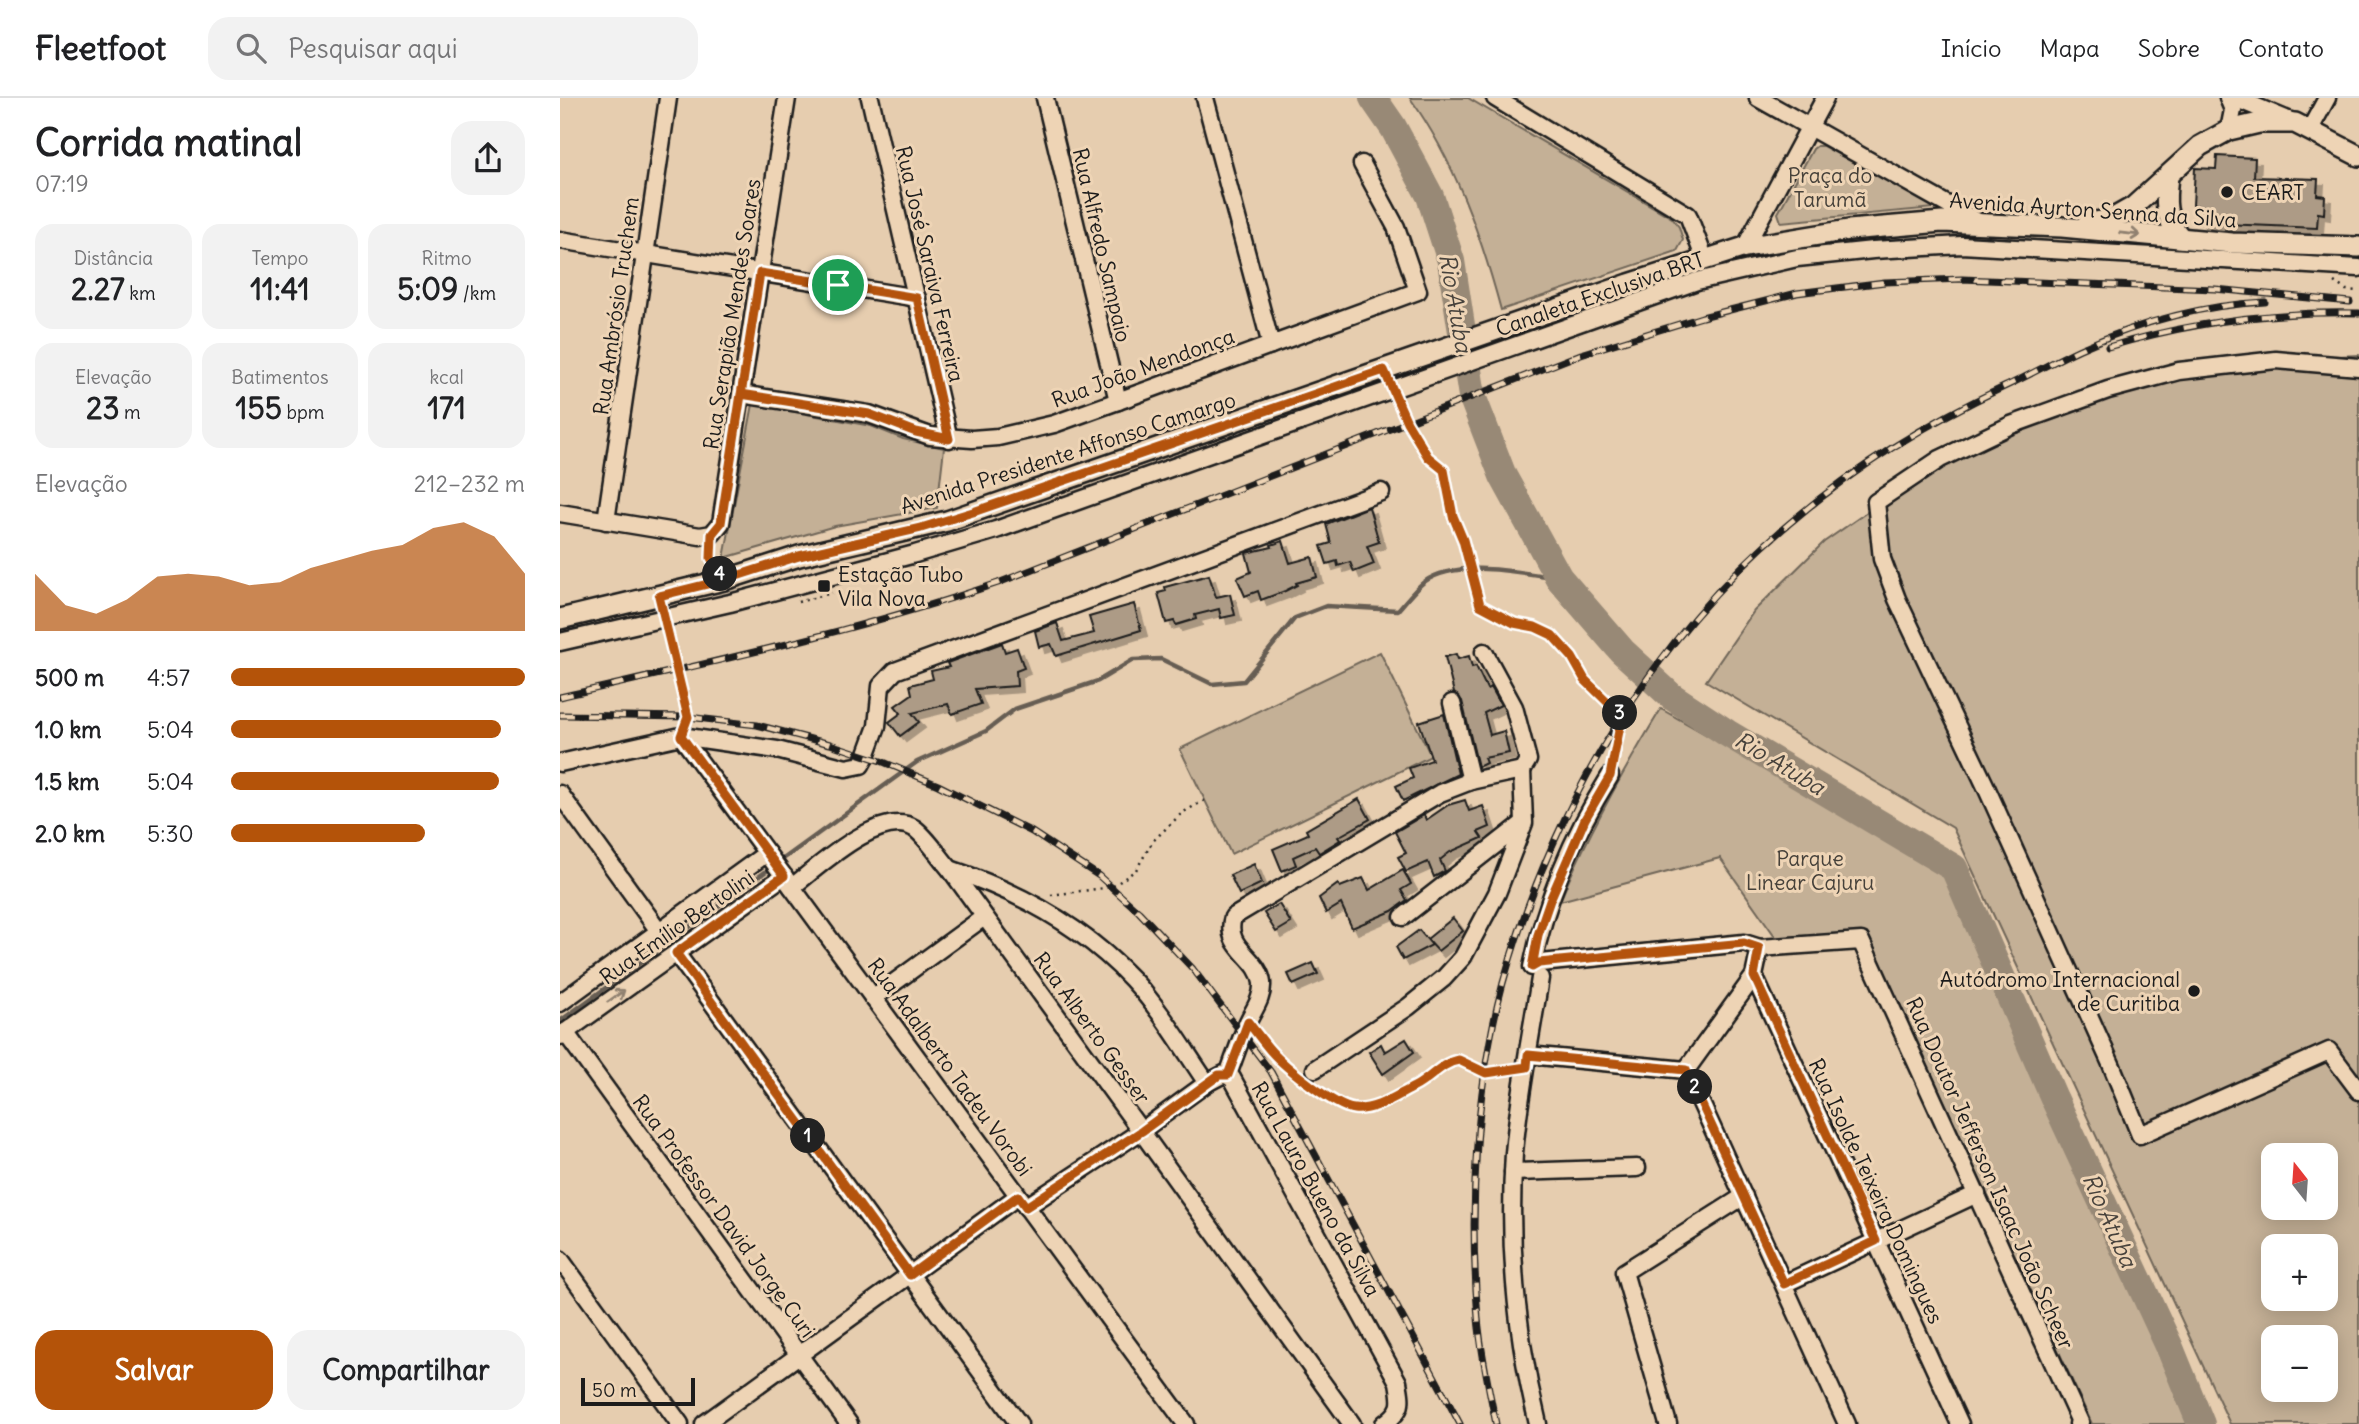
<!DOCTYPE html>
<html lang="pt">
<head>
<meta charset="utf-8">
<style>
  :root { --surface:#fff; --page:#f2f2f2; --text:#202124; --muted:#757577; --line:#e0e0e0; --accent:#b45309 }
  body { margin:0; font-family:Delius,sans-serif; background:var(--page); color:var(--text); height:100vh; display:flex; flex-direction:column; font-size:26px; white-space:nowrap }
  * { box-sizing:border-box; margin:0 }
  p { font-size:23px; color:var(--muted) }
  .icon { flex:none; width:38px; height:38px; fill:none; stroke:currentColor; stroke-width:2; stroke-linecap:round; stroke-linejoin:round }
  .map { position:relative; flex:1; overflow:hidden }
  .details { display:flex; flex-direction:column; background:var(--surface); width:560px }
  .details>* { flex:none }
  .needle { width:46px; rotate:343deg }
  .fabs { position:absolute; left:1701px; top:1045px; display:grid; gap:14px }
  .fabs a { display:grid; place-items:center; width:77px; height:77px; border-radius:14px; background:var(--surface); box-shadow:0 4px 18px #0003; font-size:35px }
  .scale { position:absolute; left:21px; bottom:18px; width:114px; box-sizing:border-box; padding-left:7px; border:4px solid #1c1c1c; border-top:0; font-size:19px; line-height:24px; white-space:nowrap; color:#1c1c1c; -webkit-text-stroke:5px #eed4b5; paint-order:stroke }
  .pin { position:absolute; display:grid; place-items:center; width:60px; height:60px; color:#fff; margin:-30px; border:4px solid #fff; border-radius:50%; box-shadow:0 2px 7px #0007 }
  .km { position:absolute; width:35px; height:35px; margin:-18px; border-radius:50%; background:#222; color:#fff; font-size:19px; line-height:35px; text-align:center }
  .round { display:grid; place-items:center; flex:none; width:74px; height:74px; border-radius:21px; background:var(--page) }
  .overview { display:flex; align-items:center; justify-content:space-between; height:119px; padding:0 35px }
  h1 { font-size:38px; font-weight:700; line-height:52px }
  .stats { display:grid; grid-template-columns:repeat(3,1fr); gap:10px; height:119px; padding:7px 35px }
  .stats div { display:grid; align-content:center; border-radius:18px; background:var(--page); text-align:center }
  .stats b { font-size:30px; font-weight:700 }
  .stats small { font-size:19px; font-weight:400 }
  .stats p { font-size:19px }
  .chart { height:196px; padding:14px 35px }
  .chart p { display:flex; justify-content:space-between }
  .chart svg { width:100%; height:126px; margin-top:7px; fill:var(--accent); opacity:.7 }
  .button { display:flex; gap:14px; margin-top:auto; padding:14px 35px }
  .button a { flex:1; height:80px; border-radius:21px; background:var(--accent); color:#fff; font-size:28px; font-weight:700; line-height:80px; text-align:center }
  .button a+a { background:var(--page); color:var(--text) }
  ul { padding:0 35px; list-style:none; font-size:23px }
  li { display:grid; grid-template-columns:112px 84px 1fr; align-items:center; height:52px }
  li i { height:18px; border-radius:9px; background:var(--accent) }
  header { display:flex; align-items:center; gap:42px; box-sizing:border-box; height:98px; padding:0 35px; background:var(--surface); border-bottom:2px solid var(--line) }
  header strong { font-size:33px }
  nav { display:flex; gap:38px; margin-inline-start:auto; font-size:24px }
  .search { width:490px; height:63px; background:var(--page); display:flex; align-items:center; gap:18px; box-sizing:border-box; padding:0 24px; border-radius:21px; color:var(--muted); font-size:26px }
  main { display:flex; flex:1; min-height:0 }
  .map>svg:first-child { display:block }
</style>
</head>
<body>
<header>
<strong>Fleetfoot</strong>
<div class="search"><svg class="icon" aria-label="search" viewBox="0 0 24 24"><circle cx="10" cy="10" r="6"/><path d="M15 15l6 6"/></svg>Pesquisar aqui</div>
<nav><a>Início</a><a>Mapa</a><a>Sobre</a><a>Contato</a></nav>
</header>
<main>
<section class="details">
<div class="overview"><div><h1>Corrida matinal</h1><p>07:19</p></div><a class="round"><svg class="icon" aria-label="share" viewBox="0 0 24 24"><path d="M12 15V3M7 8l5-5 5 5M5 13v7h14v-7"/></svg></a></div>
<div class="stats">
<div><p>Distância</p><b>2.27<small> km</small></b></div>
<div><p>Tempo</p><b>11:41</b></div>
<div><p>Ritmo</p><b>5:09<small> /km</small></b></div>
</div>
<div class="stats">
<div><p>Elevação</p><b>23<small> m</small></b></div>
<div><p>Batimentos</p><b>155<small> bpm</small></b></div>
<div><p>kcal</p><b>171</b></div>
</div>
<div class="chart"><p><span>Elevação</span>212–232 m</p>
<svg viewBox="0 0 160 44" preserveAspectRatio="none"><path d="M0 44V24L10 35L20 38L30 33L40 25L50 24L60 25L70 28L80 27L90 22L100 19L110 16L120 14L130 8L140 6L150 11L160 24V44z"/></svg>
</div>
<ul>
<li><b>500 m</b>4:57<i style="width:100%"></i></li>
<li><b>1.0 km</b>5:04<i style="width:92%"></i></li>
<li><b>1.5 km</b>5:04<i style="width:91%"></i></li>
<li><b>2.0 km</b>5:30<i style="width:66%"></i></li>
</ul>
<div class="button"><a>Salvar</a><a>Compartilhar</a></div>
</section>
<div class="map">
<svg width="1799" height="1326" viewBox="0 0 1799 1326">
  <defs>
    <filter id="shadow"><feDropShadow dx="6" dy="6" stdDeviation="0" flood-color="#0004"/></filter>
  </defs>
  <rect width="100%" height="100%" fill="#e6cdaf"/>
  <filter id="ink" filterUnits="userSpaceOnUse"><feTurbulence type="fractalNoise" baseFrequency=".0143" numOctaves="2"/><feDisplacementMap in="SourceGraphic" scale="14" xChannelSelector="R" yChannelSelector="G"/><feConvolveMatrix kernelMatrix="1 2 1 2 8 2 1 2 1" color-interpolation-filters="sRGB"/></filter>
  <g filter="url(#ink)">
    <!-- green -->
    <g fill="#c4b096" stroke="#706659" stroke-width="2" fill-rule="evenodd">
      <path d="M850,0h58l204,120 7,9 4,13 -6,11 -176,59c-20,-74 -46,-149 -91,-212z"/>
      <path d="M1257,48h6l109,58 3,4 -154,14 -3,-9 35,-64z"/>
      <path d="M1799,257v1069h-129l-277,-596 -247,-147 48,-70 70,-69 141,-98 222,-81zM1713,1057h53v53h-53zM1713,1148h53v52h-53zM1713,1239h53v53h-53z"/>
      <path d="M193,306l118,22 32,13 41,9 -7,60 -102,18 -111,32z"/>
      <path d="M820,554l51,104 -200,98 -51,-105z"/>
      <path d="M1101,611l280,159 228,499 21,57h-98l-225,-491 -90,6 -57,-81 -160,43c28,-68 63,-130 101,-192z"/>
    </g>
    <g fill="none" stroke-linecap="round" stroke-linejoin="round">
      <!-- stream -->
      <g stroke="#665d52" stroke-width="4.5">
        <path d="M219,764l138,-100 69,-31 29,-22 83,-28 35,-21 28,-1 51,25 32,-3 51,-63 31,-12 72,4c8,-9 17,-21 26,-28 33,-24 98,-9 135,-4"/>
        <path d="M0,923l212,-154"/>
      </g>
      <!-- river -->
      <path stroke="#988976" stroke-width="28" d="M813,0l20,29 37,69 21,65 21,135 31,80 56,102 63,73 49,45 56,37 227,135 100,230 116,250 31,76"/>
    </g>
    <!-- building -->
    <g fill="#ad9b86" stroke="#1c1c1c" stroke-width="2" filter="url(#shadow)">
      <path d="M1657,58l38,2 -1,19 64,2 -1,16 8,1 -1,18 -6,-1 -1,15 -118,-5 1,-17 -7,-1 2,-37 21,1z"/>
      <path d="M809,409l10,35 -12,4 7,18 -20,8 -4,-10 -12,4 -1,-5 -10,3 -6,-18 10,-3 -5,-19z"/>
      <path d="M723,443l7,22 22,-6 5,20 -21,6 1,2 -12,6 -24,9 -3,-9 -13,5 -8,-18 14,-6 -5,-19 26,-6 -1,-2z"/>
      <path d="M649,477l7,22 14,-3 5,21 -14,3 -2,-9 -24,6 1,4 -20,6 -2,-4 -8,2 -8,-30 8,-2 -1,-4z"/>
      <path d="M574,506l7,26 -85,26 -5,-12 -12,3 -4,-16 22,-8 6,18 31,-8 -5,-16z"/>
      <path d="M442,545l3,9 12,-4 7,20 -8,3 1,15 -42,3 6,15 -29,10 -4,-10 -36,9 7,9 -19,14 -11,-14 12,-9 -6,-7 17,-12 -2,-9 23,-6 -2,-8 18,-4 -2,-4z"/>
      <path d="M896,556l2,5 11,-3 3,11 4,-1 11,23 4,-2 10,18 -17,8 6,22 14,-4 5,22 -25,5 2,5 -8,4 -16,-66 -8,-8 -9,-36z"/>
      <path d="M884,616l14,60 -55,27 -7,-15 17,-8 -4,-10 23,-8 -13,-38z"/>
      <path d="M799,701l11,20 -32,18 2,3 -21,13 -4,-6 -22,10 3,8 -14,6 -9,-22 35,-15 -2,-4z"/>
      <path d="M905,702l4,11 14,-5 7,21 -12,5 4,6 -32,14 -10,8 5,11 -11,6 -6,-15 -22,10 -8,-15 8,-4 -11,-21 29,-17 2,5 22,-15z"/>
      <path d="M694,766l8,19 -23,11 -9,-19z"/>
      <path d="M843,772l8,14 -10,6 6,10 -15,11 -40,17 -11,-24 -15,9 -7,-15 19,-14 2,3 23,-9 6,12z"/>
      <path d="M719,806l12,19 -15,9 -12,-19z"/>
      <path d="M893,820l10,13 -25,20 -11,-12z"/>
      <path d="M859,832l13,15 -29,15 -7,-13z"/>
      <path d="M753,865l5,11 -25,11 -5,-11z"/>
      <path d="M846,941l8,13 -31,22 -14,-22 12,-8 4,8z"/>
    </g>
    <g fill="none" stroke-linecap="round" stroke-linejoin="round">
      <!-- minor casing -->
      <g stroke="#1c1c1c" stroke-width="21">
        <g id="minor">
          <path d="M310,0l79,341"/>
          <path d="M485,0l73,303"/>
          <path d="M645,0l66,247"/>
          <path d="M935,0l193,117 17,45"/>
          <path d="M1198,0l222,125"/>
          <path d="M1668,0l5,12 -4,20"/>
          <path d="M1675,0l58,24"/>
          <path d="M1749,33l18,-33"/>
          <path d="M0,142l357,58"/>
          <path d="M1185,149l80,-149"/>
          <path d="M1799,269l-83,-7 -97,11 -71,19 -97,35 -71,34 -64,43 6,57 15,40 89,188 125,277 29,71 189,-84 30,40"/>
          <path d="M181,296l128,20 61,22 42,3 26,-2 56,-13 64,-23 300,-110 -22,-64 -34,-63"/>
          <path d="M0,415l140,23 12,-2 9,-11 66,-425"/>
          <path d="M46,423l62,-423"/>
          <path d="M0,544l170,-39 185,-49 81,-24 701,-249 100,-23 76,-8 89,-5 397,23"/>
          <path d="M892,605l19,78"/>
          <path d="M121,638l505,688"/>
          <path d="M0,665l121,-27 96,14 69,18 15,-3 5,-9 11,-30 4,-40 14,-15 486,-179"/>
          <path d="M0,696l99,137"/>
          <path d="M390,771c67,22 132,57 182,110 29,31 51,69 75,104l17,-9 8,4 166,304c4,22 5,28 -14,42"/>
          <path d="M232,789c25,-19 88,-79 122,-59 13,9 25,29 36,41l191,262 211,293"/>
          <path d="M843,819l119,-93"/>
          <path d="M116,855l343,471"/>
          <path d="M981,865l203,-20 16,5 101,-7 219,481 -2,2"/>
          <path d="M972,869c14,-68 41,-132 78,-191"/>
          <path d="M1194,878l206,448"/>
          <path d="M313,900l111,-81"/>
          <path d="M0,905l207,-150"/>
          <path d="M5,934l284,392"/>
          <path d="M0,938l224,-160"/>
          <path d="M968,957l158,15 68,-94 6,-28"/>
          <path d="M755,971l93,-62 36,-29 19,-21 34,-64 27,-70 -2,-53"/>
          <path d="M1126,972l161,354"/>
          <path d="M668,977c6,-17 12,-34 19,-51 6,-14 16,-25 15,-41 -3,-27 -39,-34 -29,-66l207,-124 31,-12 51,-11 6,-10 -14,-53 -30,-55"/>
          <path d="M953,1074l124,-4"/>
          <path d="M466,1109l115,-76 66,-48"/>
          <path d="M0,1161l120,165"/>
          <path d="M1224,1186l193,-90"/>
          <path d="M144,1326l314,-228"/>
          <path d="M978,1326c-22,-89 -30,-179 -24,-271 5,-58 17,-117 26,-175"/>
          <path d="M1108,1326l-44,-152 120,-76"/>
        </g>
      </g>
      <!-- major casing -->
      <g stroke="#1c1c1c" stroke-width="24">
        <g id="major">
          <path d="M1608,78c-3,25 -4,42 13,62"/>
          <path d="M1528,125l22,-3 23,-13 67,-61 29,-16 30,-7h36l64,33"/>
          <path d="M0,521l164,-39 75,-24 148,-35 682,-237 116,-37 104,-17 93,-8 120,5 170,16 127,4"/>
        </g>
      </g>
      <!-- path -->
      <g stroke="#1c1c1c" stroke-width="2.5" stroke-dasharray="2 5" stroke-linecap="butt">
        <path d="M1774,184l12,8 13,1"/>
        <path d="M839,306l29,53 16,13 9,46 10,24 17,65 34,18 21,4 17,8 20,22 13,23 37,36 -9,47"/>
        <path d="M151,453v7l4,6"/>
        <path d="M238,504l34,-9"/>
        <path d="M107,536l21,83 -2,6"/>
        <path d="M491,797l61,-8 24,-17 17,-29 29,-28 23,-13"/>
        <path d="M699,937l13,17 29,25"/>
        <path d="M752,987l28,21 16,3 18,-3 17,-7 28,-15 33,-23 7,-1 27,13 24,-4"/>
      </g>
      <!-- minor -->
      <use href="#minor" stroke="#eed4b5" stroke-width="16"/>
      <!-- major -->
      <use href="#major" stroke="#eed4b5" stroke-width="19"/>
      <!-- rail casing -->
      <g stroke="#1c1c1c" stroke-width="7">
        <g id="rail">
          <path d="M1548,249c83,-25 165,-36 251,-34"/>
          <path d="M0,599c147,-34 295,-65 438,-114l583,-229 121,-37 95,-24 88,-11 77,-3 253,10 135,13"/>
          <path d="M0,617l128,2 69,8 73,19 51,17 57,24 94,47 67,44 40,36 54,57 78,103 189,352"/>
          <path d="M936,1326c-7,-35 -15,-70 -18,-106 -9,-107 -3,-231 25,-335 50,-178 150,-348 294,-466 62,-52 134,-96 207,-130 26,-12 50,-26 76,-38 58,-26 121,-44 185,-47"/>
        </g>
      </g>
      <!-- rail -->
      <use href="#rail" stroke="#eed4b5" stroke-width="4.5" stroke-dasharray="13" stroke-linecap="butt"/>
    </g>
    <!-- one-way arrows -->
    <defs><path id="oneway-shaft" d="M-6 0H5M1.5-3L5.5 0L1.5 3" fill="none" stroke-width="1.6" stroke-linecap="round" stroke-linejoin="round" transform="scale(1.75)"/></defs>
    <g stroke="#908170">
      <use href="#oneway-shaft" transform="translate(1570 136) rotate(6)"/>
      <use href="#oneway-shaft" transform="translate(56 898) rotate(-35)"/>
    </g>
  </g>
  <g fill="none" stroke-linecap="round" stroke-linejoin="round" filter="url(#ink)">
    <!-- route casing -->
    <g stroke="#fff" stroke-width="14">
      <path id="route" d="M278,187l-78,-12 -39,250 -9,11 -1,24 13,22 -65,16 29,121 -7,19 103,140 -108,77 234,322 108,-79 8,11 116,-76 77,-56h9l20,-53c8,10 15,20 23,29 14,16 64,56 83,58 21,2 42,-13 60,-22 16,-8 28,-25 45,-27l27,13 41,-6 1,-12 158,15 98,214 92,-43 -122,-265 5,-28 -15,-5 -205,20 -7,4 6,-32 12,-35 35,-81 25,-43 12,-60 -37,-36 -13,-23 -20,-22 -17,-8 -21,-4 -34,-18 -17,-65 -10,-24 -9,-46 -16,-13 -21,-35 -23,-52 -411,142 -52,16 -122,28 -75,24 -13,-22 1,-24 9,-11 20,-129 128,20 47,18 33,7 -32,-141 -79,-13"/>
    </g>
    <!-- route -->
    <use href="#route" stroke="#b45309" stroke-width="9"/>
  </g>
  <!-- markers -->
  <g fill="#1c1c1c" stroke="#eed4b5" stroke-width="2.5">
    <circle cx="1667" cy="94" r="7"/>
    <rect x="257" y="481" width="14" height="14" rx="3.5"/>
    <circle cx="1634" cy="893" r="7"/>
  </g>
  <g text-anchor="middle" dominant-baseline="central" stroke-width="6" stroke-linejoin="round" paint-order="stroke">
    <!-- park labels -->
    <g font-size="21" fill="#46413a" stroke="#eed4b5">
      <text x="1270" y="77">Praça do<tspan x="1270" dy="24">Tarumã</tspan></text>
      <text x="1250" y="760">Parque<tspan x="1250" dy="24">Linear Cajuru</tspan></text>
    </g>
    <!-- poi labels -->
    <g font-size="21" fill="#1c1c1c" stroke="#eed4b5" text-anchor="start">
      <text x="1681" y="94">CEART</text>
      <text x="278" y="476">Estação Tubo<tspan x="278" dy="24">Vila Nova</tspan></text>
      <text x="1620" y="881" text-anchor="end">Autódromo Internacional<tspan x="1620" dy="24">de Curitiba</tspan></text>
    </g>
    <!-- street labels -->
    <g font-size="21" fill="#1c1c1c" stroke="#eed4b5">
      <text transform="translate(1533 112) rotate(4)">Avenida Ayrton Senna da Silva</text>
      <text transform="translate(542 147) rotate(77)">Rua Alfredo Sampaio</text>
      <text transform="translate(370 166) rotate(77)">Rua José Saraiva Ferreira</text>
      <text transform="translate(1040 196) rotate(-19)">Canaleta Exclusiva BRT</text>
      <text transform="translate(56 208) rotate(-82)">Rua Ambrósio Truchem</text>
      <text transform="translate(172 216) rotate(-81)">Rua Serapião Mendes Soares</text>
      <text transform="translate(583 270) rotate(-20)">Rua João Mendonça</text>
      <text transform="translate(508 355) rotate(-18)">Avenida Presidente Affonso Camargo</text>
      <text transform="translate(117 829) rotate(-35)">Rua Emílio Bertolini</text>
      <text transform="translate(532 930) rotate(54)">Rua Alberto Gesser</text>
      <text transform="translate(390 969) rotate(54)">Rua Adalberto Tadeu Vorobi</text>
      <text transform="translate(1430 1075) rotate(66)">Rua Doutor Jefferson Isaac João Scheer</text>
      <text transform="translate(756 1091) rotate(61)">Rua Lauro Bueno da Silva</text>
      <text transform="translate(1316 1093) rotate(65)">Rua Isolde Teixeira Domingues</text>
      <text transform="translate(164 1118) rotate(54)">Rua Professor David Jorge Curi</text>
    </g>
    <!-- water labels -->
    <g font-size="23" font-style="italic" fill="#47423c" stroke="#eed4b5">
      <text transform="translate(896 205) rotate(80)">Rio Atuba</text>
      <text transform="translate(1220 665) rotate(31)">Rio Atuba</text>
      <text transform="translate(1550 1122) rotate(66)">Rio Atuba</text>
    </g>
  </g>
</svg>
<div class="fabs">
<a><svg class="needle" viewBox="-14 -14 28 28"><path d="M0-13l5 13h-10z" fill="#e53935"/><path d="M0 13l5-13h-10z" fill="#757577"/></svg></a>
<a>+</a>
<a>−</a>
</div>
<div class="scale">50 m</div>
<div class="pin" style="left:278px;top:187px;background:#1e9e55"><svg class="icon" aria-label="arrive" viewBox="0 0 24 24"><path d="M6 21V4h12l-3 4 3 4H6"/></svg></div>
<b class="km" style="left:248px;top:1038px">1</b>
<b class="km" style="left:1135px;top:989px">2</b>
<b class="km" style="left:1060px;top:615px">3</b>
<b class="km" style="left:160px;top:476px">4</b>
</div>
</main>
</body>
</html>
